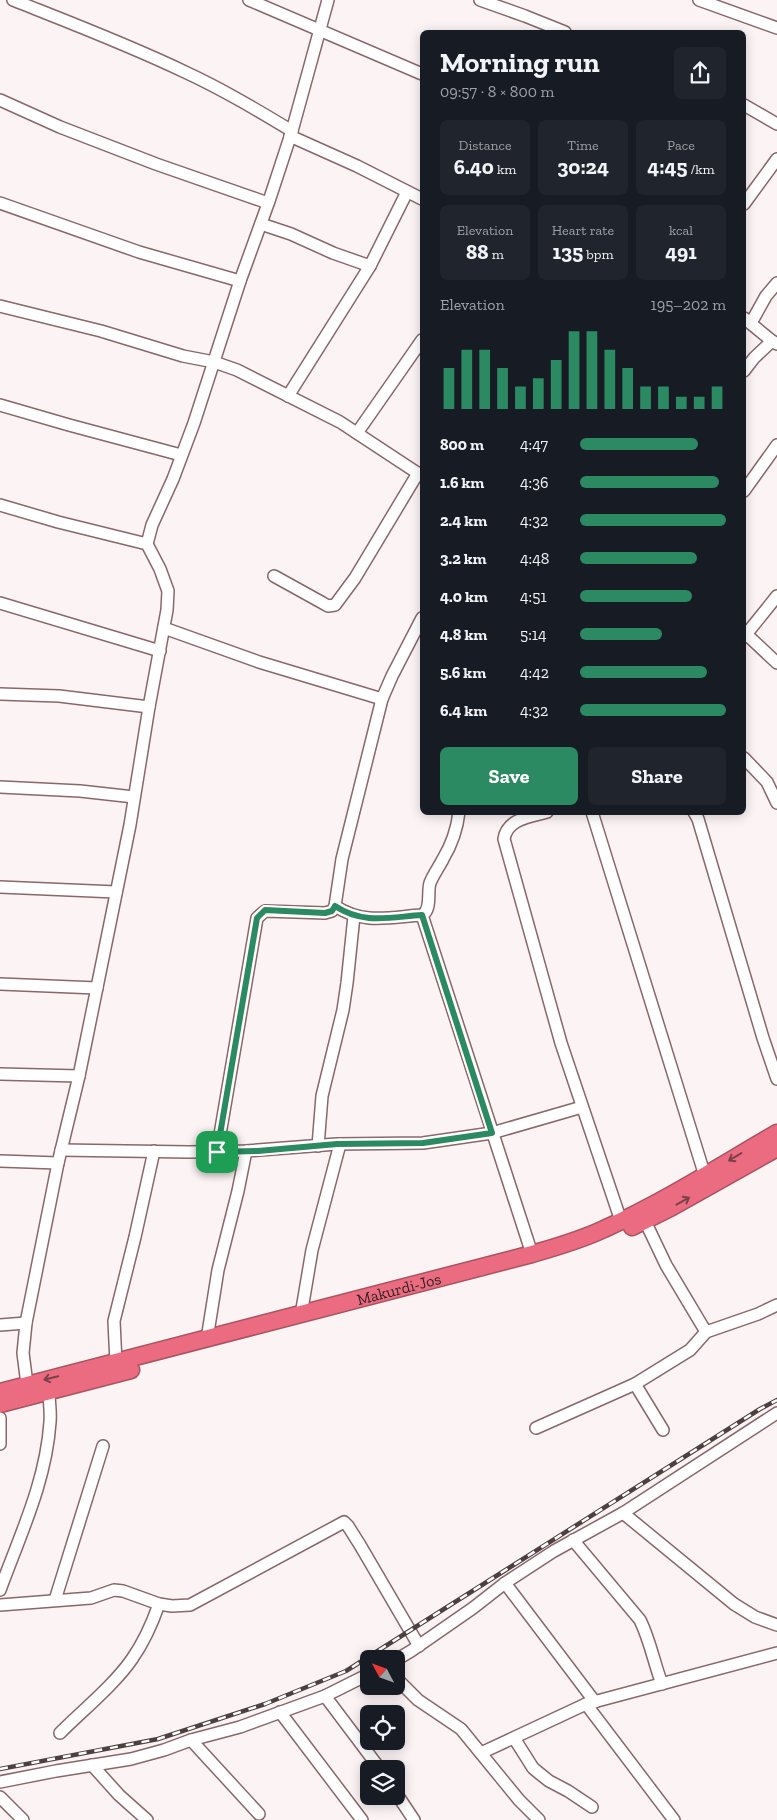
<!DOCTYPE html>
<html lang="en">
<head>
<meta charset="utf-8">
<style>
  :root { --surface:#171b24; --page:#20242c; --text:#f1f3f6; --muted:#9ea1a6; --accent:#2b8a62 }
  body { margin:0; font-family:"Zilla Slab",serif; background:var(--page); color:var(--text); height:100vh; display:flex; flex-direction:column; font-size:19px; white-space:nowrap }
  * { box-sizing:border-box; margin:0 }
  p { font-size:16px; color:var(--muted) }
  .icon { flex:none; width:28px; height:28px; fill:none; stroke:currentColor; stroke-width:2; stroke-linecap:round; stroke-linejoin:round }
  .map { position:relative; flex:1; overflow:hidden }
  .panel { position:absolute; left:420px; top:30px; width:326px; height:785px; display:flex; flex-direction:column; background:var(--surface); border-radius:8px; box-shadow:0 2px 12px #0003 }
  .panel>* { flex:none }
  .needle { width:32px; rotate:311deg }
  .controls { position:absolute; left:360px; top:1650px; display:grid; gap:10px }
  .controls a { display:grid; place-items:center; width:45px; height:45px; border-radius:8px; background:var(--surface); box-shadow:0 2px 12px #0003; font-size:25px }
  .pin { position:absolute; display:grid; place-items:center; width:42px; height:42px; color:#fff; margin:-21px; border-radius:10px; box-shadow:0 2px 8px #0006 }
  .round { display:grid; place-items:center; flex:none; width:52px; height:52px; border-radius:8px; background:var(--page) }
  .headline { display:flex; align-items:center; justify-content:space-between; height:85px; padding:0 20px }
  h1 { font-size:28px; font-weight:800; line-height:38px }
  .stats { display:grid; grid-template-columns:repeat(3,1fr); gap:8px; height:85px; padding:5px 20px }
  .stats div { display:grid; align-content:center; border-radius:8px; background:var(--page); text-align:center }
  .stats b { font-size:21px; font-weight:800 }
  .stats small { font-size:14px; font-weight:400 }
  .stats p { font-size:14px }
  .chart { height:140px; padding:10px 20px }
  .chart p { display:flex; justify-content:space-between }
  .chart svg { width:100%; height:90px; margin-top:5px; stroke:var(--accent); stroke-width:6 }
  .button { display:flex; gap:10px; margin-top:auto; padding:10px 20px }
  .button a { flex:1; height:58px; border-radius:8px; background:var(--accent); color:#fff; font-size:20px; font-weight:800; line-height:58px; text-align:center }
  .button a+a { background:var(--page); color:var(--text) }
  ul { padding:0 20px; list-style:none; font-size:16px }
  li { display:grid; grid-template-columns:80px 60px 1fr; align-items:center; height:38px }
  li i { height:12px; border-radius:6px; background:var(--accent) }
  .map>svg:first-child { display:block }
</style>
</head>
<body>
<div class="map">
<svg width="777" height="1820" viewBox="0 0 777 1820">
  <rect width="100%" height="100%" fill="#fbf3f4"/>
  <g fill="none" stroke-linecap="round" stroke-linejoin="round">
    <!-- minor casing -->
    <g stroke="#89676a" stroke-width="14">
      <g id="minor">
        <path d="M13,0c58,23 116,45 172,72 37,17 72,38 107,59"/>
        <path d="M249,0l173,74"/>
        <path d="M480,0l45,16 40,16"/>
        <path d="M699,0l78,28"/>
        <path d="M0,100l60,27 96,37 112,39"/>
        <path d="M744,105l33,19"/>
        <path d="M290,136l67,30 65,33"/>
        <path d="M0,203l139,49 101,29"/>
        <path d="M744,204l33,-45"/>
        <path d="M261,224l30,10 42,19 37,13"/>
        <path d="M0,306l101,25 82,25 31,6 23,8 103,52 82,54"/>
        <path d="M744,318l28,23"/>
        <path d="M751,323l15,-27 11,-13"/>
        <path d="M744,371l10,-13 18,-17 5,3"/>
        <path d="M288,396l82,-130 37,-74"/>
        <path d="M0,405l69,20 112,30"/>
        <path d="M357,433l65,-93"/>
        <path d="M744,491l33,-46"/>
        <path d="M0,505l58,17 89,22"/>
        <path d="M274,576l47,26 7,4 7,-1 20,-27 63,-105"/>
        <path d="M0,603l160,48"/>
        <path d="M164,628l95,34 123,37"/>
        <path d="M744,632l33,31"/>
        <path d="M744,637l33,-41"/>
        <path d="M0,694l59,2 90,11"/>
        <path d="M744,758l23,24 10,21"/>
        <path d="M0,787l80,4 54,6"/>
        <path d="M547,812c-18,5 -40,7 -43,27l57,204 60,178"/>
        <path d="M592,812l113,364"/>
        <path d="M694,812l4,7 65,219 14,41"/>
        <path d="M0,887l116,5"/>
        <path d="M335,906c29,19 55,11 87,9 10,-5 5,-23 8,-32 3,-8 9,-16 13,-24 9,-15 14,-29 16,-47"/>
        <path d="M422,915l110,339"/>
        <path d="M0,984l97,4"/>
        <path d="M0,1074l79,2"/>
        <path d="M318,1146l4,-50 21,-86 4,-27 7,-67"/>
        <path d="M61,1150l128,2 57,-1 91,-7 86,-1 69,-10 90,-26"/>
        <path d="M217,1152l40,-234 8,-7 60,2 7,-2 3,-5 7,-47 40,-160 10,-23 30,-58"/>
        <path d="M0,1161l58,2"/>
        <path d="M645,1221l21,44 40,67"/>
        <path d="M301,1315l11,-65 28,-106"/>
        <path d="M0,1325l26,-2"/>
        <path d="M207,1339l11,-69 20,-79 8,-40"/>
        <path d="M116,1363l-2,-42 21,-84 19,-86"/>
        <path d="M635,1384l28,46"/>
        <path d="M28,1392l-5,-39 3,-30 32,-160 21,-87 51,-251 19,-118 18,-97 1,-19 -8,-22 -13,-25 5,-19 21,-46 21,-56 46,-142 29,-80 23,-70 36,-131"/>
        <path d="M0,1418v26"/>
        <path d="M536,1428l99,-44 55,-34 16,-18 52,-18 19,-9"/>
        <path d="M623,1513l111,91 21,13 22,8"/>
        <path d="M573,1540l67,80c10,20 14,43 22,64"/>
        <path d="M505,1583l90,119"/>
        <path d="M0,1590c20,-55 46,-108 50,-168 1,-10 -1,-20 -1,-30"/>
        <path d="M55,1600l48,-154"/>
        <path d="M0,1605l91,-7 23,-8 9,1 36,13 13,2 18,-1 154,-83 4,4 12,19 59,101"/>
        <path d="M396,1660l15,-9 62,-43 32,-25 49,-32 69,-38 154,-100"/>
        <path d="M396,1678l22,22 43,29 58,71 20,20"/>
        <path d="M325,1696l55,73"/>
        <path d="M586,1704l88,116"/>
        <path d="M280,1712l82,108"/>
        <path d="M60,1733c22,-22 55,-49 72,-74 12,-17 20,-35 27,-55"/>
        <path d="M514,1738l19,30 6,5 10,8 19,10 24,16"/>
        <path d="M191,1740l68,74"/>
        <path d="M481,1753l105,-49 191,-51"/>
        <path d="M92,1765l27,30 28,25"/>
        <path d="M0,1782l56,-11 75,-12 33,-9 27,-10 49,-13 85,-31 44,-22"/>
        <path d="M396,1793l18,27"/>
        <path d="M0,1797l23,23"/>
      </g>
    </g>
    <!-- highway casing -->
    <g stroke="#aa5260" stroke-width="19">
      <g id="highway">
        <path d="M632,1227l40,-20 105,-59"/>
        <path id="s1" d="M0,1392l532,-138c24,-7 49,-14 72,-25 60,-27 116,-63 173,-96"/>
        <path d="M0,1404l131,-34"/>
      </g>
    </g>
    <!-- minor -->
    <use href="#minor" stroke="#fff" stroke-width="11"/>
    <!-- highway -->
    <use href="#highway" stroke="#eb6c80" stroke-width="16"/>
    <!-- rail casing -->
    <g stroke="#4d4041" stroke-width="4.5">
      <path id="rail" d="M0,1769l158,-30 107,-35 81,-33 414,-262 17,-9"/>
    </g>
    <!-- rail -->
    <use href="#rail" stroke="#fff" stroke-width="2.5" stroke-dasharray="8" stroke-linecap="butt"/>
  </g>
  <!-- one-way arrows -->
  <defs><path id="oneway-shaft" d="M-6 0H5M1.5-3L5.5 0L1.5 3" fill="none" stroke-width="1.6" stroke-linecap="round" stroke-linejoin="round" transform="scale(1.25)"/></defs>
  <g stroke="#7b4049">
    <use href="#oneway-shaft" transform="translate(735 1157) rotate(149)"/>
    <use href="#oneway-shaft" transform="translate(683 1201) rotate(-29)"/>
    <use href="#oneway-shaft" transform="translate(51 1378) rotate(166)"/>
  </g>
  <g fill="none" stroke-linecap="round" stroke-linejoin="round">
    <!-- route casing -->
    <g stroke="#fff" stroke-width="10">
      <path id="route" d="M335,906c29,19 55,11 87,9l70,218 -69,10 -86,1 -79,7 -41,1 40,-234 8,-8 60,3 7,-2z"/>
    </g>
    <!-- route -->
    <use href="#route" stroke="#2b8a62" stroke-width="6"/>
  </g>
  <g text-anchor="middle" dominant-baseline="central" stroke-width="5" stroke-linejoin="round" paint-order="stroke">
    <!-- street labels -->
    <g font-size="16" fill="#312324" stroke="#fff">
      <text stroke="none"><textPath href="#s1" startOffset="412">Makurdi-Jos</textPath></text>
    </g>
  </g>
</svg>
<div class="controls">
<a><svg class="needle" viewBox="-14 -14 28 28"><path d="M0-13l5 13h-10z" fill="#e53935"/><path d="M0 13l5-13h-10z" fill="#9ea1a6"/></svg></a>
<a><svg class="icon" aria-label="locate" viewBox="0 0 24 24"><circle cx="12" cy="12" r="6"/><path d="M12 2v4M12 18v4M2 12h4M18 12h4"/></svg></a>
<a><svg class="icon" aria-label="layers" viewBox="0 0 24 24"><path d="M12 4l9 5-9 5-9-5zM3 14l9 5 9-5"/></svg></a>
</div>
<div class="pin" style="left:217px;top:1152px;background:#1e9e55"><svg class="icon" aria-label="arrive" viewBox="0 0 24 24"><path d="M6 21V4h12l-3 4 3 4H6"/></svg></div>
<section class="panel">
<div class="headline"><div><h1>Morning run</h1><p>09:57 · 8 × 800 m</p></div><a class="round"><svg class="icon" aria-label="share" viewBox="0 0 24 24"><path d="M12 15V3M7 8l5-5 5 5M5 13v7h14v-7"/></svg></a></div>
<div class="stats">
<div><p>Distance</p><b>6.40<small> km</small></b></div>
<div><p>Time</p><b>30:24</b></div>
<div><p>Pace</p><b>4:45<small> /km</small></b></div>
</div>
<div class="stats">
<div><p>Elevation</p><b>88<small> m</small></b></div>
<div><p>Heart rate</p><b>135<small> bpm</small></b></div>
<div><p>kcal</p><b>491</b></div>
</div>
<div class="chart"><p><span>Elevation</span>195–202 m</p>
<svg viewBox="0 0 160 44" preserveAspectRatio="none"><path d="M5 44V24M15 44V15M25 44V15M35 44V24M45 44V33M55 44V29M65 44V20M75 44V6M85 44V6M95 44V15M105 44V24M115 44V33M125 44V33M135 44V38M145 44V38M155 44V33"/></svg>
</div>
<ul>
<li><b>800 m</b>4:47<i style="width:81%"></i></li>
<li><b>1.6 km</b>4:36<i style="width:95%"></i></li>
<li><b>2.4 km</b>4:32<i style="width:100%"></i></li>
<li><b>3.2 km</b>4:48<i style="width:80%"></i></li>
<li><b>4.0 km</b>4:51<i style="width:77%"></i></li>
<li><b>4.8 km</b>5:14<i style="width:56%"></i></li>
<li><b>5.6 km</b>4:42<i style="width:87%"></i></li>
<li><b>6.4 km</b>4:32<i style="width:100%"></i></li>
</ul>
<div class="button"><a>Save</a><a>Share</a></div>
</section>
</div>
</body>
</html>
